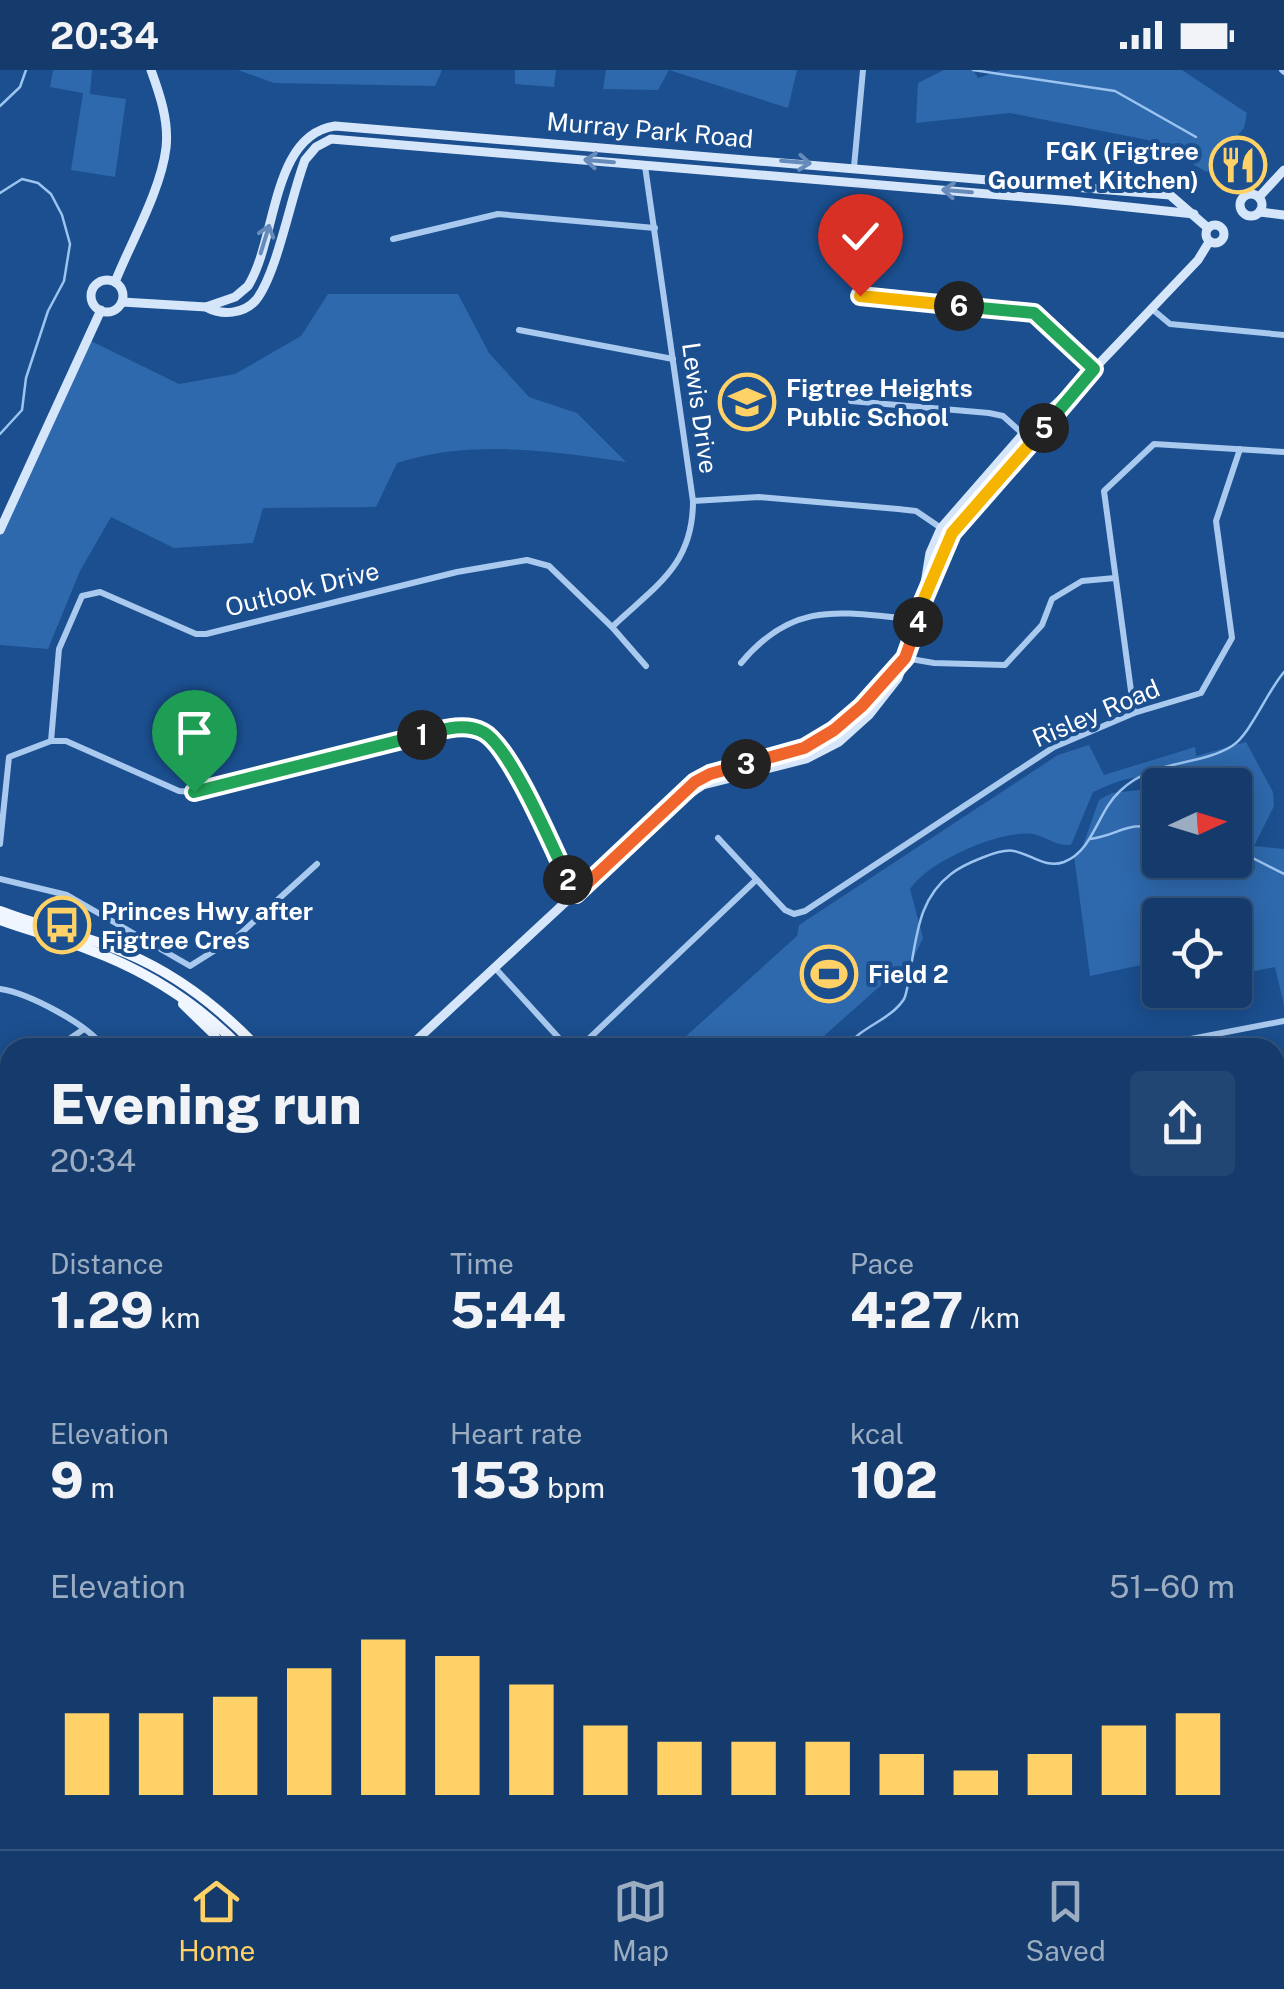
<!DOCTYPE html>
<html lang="en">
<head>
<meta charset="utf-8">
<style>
  :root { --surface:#143b6b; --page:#214673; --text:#f1f3f6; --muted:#9dadc1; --line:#33557e; --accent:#ffd166 }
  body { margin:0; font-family:"Public Sans",sans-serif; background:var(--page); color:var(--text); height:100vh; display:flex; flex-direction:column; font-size:38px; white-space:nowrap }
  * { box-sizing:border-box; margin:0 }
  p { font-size:32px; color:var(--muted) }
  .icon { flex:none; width:55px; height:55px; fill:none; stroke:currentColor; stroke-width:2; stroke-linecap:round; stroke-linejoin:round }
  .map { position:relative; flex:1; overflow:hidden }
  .sheet { position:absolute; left:0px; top:968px; width:1285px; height:812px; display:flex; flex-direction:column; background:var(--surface); border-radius:30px 30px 0 0; box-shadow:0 5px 25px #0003,0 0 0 2px var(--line) }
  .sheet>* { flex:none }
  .needle { width:65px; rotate:86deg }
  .fabs { position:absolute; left:1142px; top:698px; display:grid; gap:20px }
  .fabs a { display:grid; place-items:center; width:110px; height:110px; border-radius:10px; background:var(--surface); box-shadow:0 5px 25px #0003,0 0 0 2px var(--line); font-size:50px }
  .pin { position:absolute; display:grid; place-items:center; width:85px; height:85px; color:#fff; margin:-102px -42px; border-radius:50% 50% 50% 0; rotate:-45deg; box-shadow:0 0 10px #0007 }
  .pin .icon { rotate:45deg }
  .km { position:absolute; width:50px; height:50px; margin:-25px; border-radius:50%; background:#222; color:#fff; font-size:28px; line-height:50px; text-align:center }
  .round { display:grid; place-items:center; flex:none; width:105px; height:105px; border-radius:10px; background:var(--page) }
  .summary { display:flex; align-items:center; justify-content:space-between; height:170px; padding:0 50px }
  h1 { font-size:55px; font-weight:800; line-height:75px }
  .figures { display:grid; grid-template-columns:repeat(3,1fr); gap:15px; height:170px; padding:10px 50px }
  .figures div { display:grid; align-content:center }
  .figures b { font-size:50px; font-weight:800 }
  .figures small { font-size:28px; font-weight:400 }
  .figures p { font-size:28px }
  .chart { height:280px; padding:20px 50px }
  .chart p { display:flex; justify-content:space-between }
  .chart svg { width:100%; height:180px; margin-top:10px; stroke:var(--accent); stroke-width:6 }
  .status { display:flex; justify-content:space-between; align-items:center; height:70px; padding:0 50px; background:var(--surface); direction:ltr }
  .status svg { height:28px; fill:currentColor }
  .dock { display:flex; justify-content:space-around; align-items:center; height:140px; border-top:2px solid var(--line); background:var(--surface); font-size:28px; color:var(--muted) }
  .dock a { display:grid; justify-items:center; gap:5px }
  .dock .on { color:var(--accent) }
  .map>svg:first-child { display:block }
</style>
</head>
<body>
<div class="status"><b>20:34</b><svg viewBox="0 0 49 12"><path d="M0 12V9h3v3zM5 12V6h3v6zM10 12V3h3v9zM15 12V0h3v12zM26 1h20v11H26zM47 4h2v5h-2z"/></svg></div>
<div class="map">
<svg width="1284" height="1779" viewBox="0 0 1284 1779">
  <rect width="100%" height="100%" fill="#1b4f8f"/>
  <!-- green -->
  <g fill="#2e69ad">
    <path d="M53,0h39l-2,24 36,5 -11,78 -44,-7 12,-77 -33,-6z"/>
    <path d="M238,0h204l-7,16 -161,-3z"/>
    <path d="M515,0h41l-2,17 -39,-3z"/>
    <path d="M606,0h191l-9,38 -119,-38 -11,20 -55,-1z"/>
    <path d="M944,0h29l5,8 23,-8h181l65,43 -3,15 -37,44 -59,-32 -138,-27 -94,10 2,-40z"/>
    <path d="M328,224h130l31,59 40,44 48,16 49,49c-77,-11 -154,-23 -229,1l-21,44 -113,1 -10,35 -79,5 -63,-31 -31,54 -32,78 -48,-4v-115l87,-191 92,45 56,-10 66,-38z"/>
    <path d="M1246,672l27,50 1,14 -20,40 30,3v156l-9,-38 -40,8v-60h-75v46l-70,15 -16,-120 8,-8 17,-48 13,-7 36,-4c16,18 12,48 12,71h71l10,8 14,1 -1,-8h-11l-8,-10v-66h-75v3c-15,-22 -48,-4 -67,4l-22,53c-16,1 -24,-8 -38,-11 -33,-5 -106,28 -123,55l13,49 -8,17 -90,80v12h-151l123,-111 2,-11 259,-170 31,-10 15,30 91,-28 1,9z"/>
    <path d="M10,1277v123l-10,-4v-102l4,1z"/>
  </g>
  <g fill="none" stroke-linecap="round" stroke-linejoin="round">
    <!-- stream -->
    <g stroke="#9cc4f0" stroke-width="2.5">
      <path d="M973,0l142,21 81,46"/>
      <path d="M0,36l20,-19 6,-17"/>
      <path d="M0,123l22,-14 16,4 13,11 11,21 8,29 -6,37 -16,30 -22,67 -4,32 -22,24"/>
      <path d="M1090,769c30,-4 37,-19 70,-10"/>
      <path d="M1235,779l49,25"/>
      <path d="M846,978c13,-21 44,-27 58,-49 3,-6 4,-16 5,-22 8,-39 8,-77 42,-103 11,-9 49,-26 63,-23 17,3 31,18 50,11 30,-12 33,-50 56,-71 35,-33 78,-24 112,-45 18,-11 36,-56 52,-74"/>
      <path d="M0,1421l10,2"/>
    </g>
    <!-- street -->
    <g stroke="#a9c9ee" stroke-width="6">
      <path d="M1282,0l2,2"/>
      <path d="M854,97l9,-97"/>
      <path d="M393,169l105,-25 157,14"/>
      <path d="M860,226l169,15 65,58"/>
      <path d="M1152,239l18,15 114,11"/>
      <path d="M519,260l154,29"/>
      <path d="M851,331l138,12 14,3 20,18"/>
      <path d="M693,431l66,-4 139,12 18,2 25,17"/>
      <path d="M612,557c43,-41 81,-61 81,-126l-48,-335"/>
      <path d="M905,588l29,5 71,2 37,-40 10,-26 30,-18 33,-3"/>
      <path d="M741,593c54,-65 103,-50 178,-43"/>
      <path d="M1134,643l-30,-222 50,-47 130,8"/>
      <path d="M51,671l8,-92 23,-53 18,-4 96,42h10l251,-62 70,-12 22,6 63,61 34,39"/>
      <path d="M718,768l67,72 9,4 11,-3 249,-164 80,-34 67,-20 31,-55 -16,-117 24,-72"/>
      <path d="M0,774l9,-87 42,-16h15l113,50 15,1 263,-66 26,6 22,23 70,138"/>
      <path d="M0,809l67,16 123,71 49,-31 78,-71"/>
      <path d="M496,899l72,79"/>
      <path d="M0,919c28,4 88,35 104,59"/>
      <path d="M56,978l28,-19"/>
      <path d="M579,978l177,-168"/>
      <path d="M1144,978l140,-27"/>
      <path d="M0,1014l10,-6"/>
      <path d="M1275,1194l9,-1"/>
      <path d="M1275,1311l9,-1"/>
      <path d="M1275,1431l9,-1"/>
      <path d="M0,1456l10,12"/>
      <path d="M296,1770l45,9"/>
      <path d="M892,1770l5,9"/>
      <path d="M6,1779l4,-46"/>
      <path d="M595,1779l51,-3 12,3"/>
      <path d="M1014,1779l3,-9"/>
    </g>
    <!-- secondary -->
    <g stroke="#d6e6fa" stroke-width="9">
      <circle cx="1251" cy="135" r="11"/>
      <path d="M1259,127l25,-27"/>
      <path d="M1260,142l24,3"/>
      <circle cx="1215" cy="164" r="9"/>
      <circle cx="107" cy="226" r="16"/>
      <path d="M115,212c16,-40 46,-92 51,-134 3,-27 -6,-53 -15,-78"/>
      <path d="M122,232l84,5c16,9 38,7 50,-7 21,-26 35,-104 49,-140l11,-13 15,-8 741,62 122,13"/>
      <path d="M206,237l29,-10 13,-11c29,-46 23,-151 87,-160l835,69 38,33"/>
      <path d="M0,460l101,-220"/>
      <path d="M926,525l26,-62 133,-152"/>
      <path d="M674,734l29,-19 103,-26 33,-17 30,-27 29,-37 21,-58 11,-67 11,-25 82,-94 71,-65 104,-109 11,-18"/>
      <path d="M408,978l287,-266c22,-15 49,-16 74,-23 63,-18 92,-53 134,-99"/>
      <path d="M1275,1066l9,-2"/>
    </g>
    <!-- primary -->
    <g stroke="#f0f6ff" stroke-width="10">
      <path d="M0,841c41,16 85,24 126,42 50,21 94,55 132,95"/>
      <path d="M0,850c29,11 60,18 90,30 57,21 108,54 151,98"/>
      <path d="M183,934l30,29 8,15"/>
      <path d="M0,1156l10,-11"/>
      <path d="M1275,1633l9,9"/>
      <path d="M1275,1652l9,9"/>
    </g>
    <!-- highway -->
    <g stroke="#fff" stroke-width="12">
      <path d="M1275,1506h9"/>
      <path d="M1275,1518h9"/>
      <path d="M1275,1548h9"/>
      <path d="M0,1606l10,5"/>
      <path d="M1275,1614l9,-4"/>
      <path d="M0,1636l10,5"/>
      <path d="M1275,1662l9,8"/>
    </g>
  </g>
  <!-- one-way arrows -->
  <defs><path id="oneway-shaft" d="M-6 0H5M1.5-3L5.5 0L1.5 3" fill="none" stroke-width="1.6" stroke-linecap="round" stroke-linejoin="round" transform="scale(2.5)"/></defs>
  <g stroke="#668bba">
    <use href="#oneway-shaft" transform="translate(599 91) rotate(-175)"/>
    <use href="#oneway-shaft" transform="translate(796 92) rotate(5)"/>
    <use href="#oneway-shaft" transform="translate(957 121) rotate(-175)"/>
    <use href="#oneway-shaft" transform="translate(265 169) rotate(-73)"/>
  </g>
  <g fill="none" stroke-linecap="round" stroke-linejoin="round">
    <!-- split-1 casing -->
    <g stroke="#fff" stroke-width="20">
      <path id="split-1" d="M194,722l228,-57"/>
    </g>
    <!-- split-2 casing -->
    <g stroke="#fff" stroke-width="20">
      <path id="split-2" d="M422,665c19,-5 42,-13 61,-3 27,14 70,116 85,148"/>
    </g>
    <!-- split-3 casing -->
    <g stroke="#fff" stroke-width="20">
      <path id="split-3" d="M568,810l8,14 119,-112 15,-8 36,-10"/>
    </g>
    <!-- split-4 casing -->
    <g stroke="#fff" stroke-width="20">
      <path id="split-4" d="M746,694l58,-16 30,-18 28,-24 43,-48 13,-36"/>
    </g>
    <!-- split-5 casing -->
    <g stroke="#fff" stroke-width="20">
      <path id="split-5" d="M918,552l5,-21 29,-68 92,-105"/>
    </g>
    <!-- split-6 casing -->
    <g stroke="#fff" stroke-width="20">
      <path id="split-6" d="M959,236l75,7 60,56 -50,59"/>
    </g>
    <!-- split-7 casing -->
    <g stroke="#fff" stroke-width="20">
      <path id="split-7" d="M860,226l99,10"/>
    </g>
    <!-- split-1 -->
    <use href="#split-1" stroke="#22a559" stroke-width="12"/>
    <!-- split-2 -->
    <use href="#split-2" stroke="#22a559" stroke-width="12"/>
    <!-- split-3 -->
    <use href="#split-3" stroke="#f0652b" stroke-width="12"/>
    <!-- split-4 -->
    <use href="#split-4" stroke="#f0652b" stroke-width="12"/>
    <!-- split-5 -->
    <use href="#split-5" stroke="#f5b400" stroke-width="12"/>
    <!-- split-6 -->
    <use href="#split-6" stroke="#22a559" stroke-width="12"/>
    <!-- split-7 -->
    <use href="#split-7" stroke="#f5b400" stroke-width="12"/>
  </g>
  <!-- icons -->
  <defs>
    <g id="restaurant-ring" transform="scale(2.875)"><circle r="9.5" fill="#1b4f8f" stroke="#ffd166" stroke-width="1.5"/><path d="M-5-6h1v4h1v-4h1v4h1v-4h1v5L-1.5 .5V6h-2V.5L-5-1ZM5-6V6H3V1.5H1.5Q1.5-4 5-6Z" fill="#ffd166"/></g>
    <g id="school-ring" transform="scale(2.875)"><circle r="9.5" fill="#1b4f8f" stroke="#ffd166" stroke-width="1.5"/><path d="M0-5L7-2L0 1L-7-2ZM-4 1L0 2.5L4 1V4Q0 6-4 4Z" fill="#ffd166"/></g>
    <g id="bus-ring" transform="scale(2.875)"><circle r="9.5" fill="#1b4f8f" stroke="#ffd166" stroke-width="1.5"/><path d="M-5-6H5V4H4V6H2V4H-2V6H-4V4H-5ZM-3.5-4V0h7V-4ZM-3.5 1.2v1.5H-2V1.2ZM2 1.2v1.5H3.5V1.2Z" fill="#ffd166"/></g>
    <g id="stadium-ring" transform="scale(2.875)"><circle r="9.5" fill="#1b4f8f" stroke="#ffd166" stroke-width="1.5"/><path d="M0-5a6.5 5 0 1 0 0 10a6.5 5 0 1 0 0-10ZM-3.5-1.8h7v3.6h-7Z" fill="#ffd166"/></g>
  </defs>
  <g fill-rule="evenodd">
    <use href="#restaurant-ring" x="1238" y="95"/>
    <use href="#school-ring" x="747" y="332"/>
    <use href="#bus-ring" x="62" y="855"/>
    <use href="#stadium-ring" x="829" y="904"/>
  </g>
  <g text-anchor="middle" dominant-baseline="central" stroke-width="8" stroke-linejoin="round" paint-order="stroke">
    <!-- street labels -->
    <g font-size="25" fill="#fff" stroke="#1b4f8f">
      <text transform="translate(650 60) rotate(5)">Murray Park Road</text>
      <text transform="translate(700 338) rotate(82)">Lewis Drive</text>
      <text transform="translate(302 519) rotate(-14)">Outlook Drive</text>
      <text transform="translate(1096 643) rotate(-23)">Risley Road</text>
    </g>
    <!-- poi labels -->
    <g font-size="25" font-weight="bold" fill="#fff" stroke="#1b4f8f" text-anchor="start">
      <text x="1199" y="81" text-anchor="end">FGK (Figtree<tspan x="1199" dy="29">Gourmet Kitchen)</tspan></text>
      <text x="786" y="318">Figtree Heights<tspan x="786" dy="29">Public School</tspan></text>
      <text x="101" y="841">Princes Hwy after<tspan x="101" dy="29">Figtree Cres</tspan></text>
      <text x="868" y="904">Field 2</text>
    </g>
  </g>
</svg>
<div class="fabs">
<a><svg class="needle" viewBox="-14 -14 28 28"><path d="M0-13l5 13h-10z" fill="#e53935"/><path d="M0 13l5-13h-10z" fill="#9dadc1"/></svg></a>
<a><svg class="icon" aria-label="locate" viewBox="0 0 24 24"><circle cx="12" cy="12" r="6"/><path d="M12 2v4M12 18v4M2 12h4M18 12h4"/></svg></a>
</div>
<div class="pin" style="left:194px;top:722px;background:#1e9e55"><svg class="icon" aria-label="arrive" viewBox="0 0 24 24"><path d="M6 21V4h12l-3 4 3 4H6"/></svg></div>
<div class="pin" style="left:860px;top:226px;background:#d93025"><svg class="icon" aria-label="check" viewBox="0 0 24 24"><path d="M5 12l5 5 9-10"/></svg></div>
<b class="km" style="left:422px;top:665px">1</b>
<b class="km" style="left:568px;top:810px">2</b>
<b class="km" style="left:746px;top:694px">3</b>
<b class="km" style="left:918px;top:552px">4</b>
<b class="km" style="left:1044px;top:358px">5</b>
<b class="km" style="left:959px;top:236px">6</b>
<section class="sheet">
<div class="summary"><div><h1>Evening run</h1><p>20:34</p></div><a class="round"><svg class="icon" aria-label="share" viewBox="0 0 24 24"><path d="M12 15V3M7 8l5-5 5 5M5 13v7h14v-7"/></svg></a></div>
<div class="figures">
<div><p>Distance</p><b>1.29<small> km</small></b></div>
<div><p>Time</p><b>5:44</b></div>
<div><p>Pace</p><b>4:27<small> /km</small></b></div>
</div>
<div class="figures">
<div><p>Elevation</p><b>9<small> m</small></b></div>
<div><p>Heart rate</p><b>153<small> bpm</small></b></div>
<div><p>kcal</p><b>102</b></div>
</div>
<div class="chart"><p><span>Elevation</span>51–60 m</p>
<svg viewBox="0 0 160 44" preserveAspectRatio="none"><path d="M5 44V24M15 44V24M25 44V20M35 44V13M45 44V6M55 44V10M65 44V17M75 44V27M85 44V31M95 44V31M105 44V31M115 44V34M125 44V38M135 44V34M145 44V27M155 44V24"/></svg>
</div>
</section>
</div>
<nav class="dock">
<a class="on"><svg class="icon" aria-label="home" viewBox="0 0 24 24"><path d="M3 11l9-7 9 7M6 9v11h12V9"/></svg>Home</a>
<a><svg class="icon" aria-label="map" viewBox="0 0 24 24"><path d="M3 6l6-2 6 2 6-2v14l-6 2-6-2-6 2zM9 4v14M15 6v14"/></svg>Map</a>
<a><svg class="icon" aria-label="saved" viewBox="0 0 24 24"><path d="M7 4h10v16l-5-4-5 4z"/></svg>Saved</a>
</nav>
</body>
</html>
